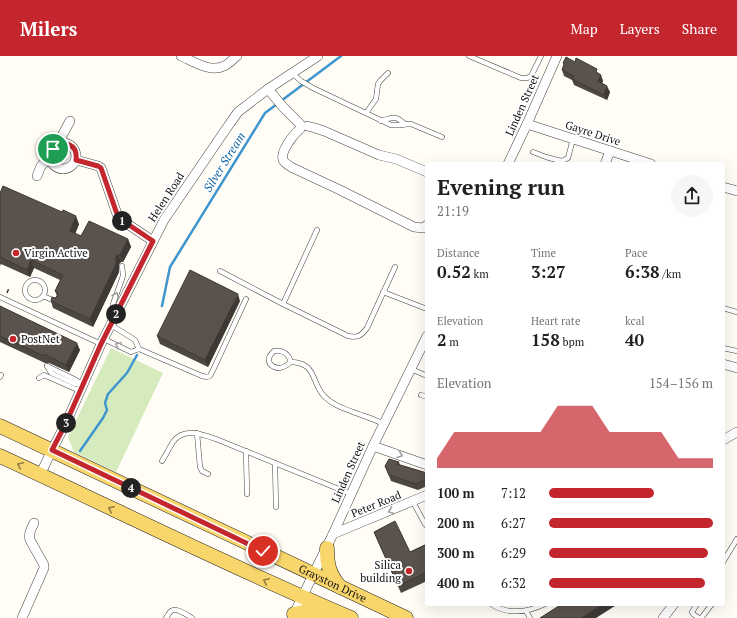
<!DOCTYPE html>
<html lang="en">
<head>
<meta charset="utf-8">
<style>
  :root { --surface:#fff; --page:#f6f6f6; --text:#202124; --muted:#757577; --accent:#c4262e }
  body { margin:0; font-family:"PT Serif",serif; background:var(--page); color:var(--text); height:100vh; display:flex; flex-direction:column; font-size:15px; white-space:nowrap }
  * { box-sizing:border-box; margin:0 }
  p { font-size:13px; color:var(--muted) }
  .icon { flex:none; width:22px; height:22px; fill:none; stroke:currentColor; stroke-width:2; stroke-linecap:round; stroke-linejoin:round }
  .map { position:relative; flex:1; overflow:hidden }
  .panel { position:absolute; left:425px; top:106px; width:300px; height:444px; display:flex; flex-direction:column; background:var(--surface); border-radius:4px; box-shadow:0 4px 16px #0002 }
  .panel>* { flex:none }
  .pin { position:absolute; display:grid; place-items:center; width:34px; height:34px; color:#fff; margin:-17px; border:2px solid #fff; border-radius:50%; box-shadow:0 1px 4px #0007 }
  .km { position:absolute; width:20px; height:20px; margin:-10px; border-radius:50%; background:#222; color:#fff; font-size:11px; line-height:20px; text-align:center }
  .round { display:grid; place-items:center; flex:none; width:42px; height:42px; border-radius:21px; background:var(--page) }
  .summary { display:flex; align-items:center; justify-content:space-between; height:68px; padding:0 12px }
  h1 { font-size:22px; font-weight:700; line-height:30px }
  .figures { display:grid; grid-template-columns:repeat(3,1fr); gap:6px; height:68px; padding:4px 12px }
  .figures div { display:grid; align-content:center }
  .figures b { font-size:17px; font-weight:700 }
  .figures small { font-size:11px; font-weight:400 }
  .figures p { font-size:11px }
  .chart { height:112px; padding:8px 12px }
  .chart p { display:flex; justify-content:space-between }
  .chart svg { width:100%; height:72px; margin-top:4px; fill:var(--accent); opacity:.7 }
  ul { padding:0 12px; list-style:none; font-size:13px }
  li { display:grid; grid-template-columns:64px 48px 1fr; align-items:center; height:30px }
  li i { height:10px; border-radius:5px; background:var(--accent) }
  header { display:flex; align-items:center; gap:24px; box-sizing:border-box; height:56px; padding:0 20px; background:var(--accent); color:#fff }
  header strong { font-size:19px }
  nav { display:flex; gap:22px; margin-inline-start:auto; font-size:14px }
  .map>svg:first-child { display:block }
</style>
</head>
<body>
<header>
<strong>Milers</strong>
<nav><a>Map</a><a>Layers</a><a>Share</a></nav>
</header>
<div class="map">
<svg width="737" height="562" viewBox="0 0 737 562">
  <rect width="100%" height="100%" fill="#fffdf5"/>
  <!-- green -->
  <path fill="#d5ebbd" d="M111,292l52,25 -47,99 -42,-20 -6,-15z"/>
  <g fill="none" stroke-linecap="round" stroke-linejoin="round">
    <!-- stream -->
    <g stroke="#3f96cf" stroke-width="2.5">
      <path d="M281,45l60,-45"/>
      <path d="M162,250l8,-39 95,-154 12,-9"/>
      <path d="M80,395l23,-33 4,-8 -2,-7 3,-9 19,-21 10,-18"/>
    </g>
    <!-- service casing -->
    <g stroke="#444" stroke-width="5.5">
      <g id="service">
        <path d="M469,0l52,22h6l4,-2 10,-20"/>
        <path d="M292,17l9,8 12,7 78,37c7,1 13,-1 20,-1l31,13"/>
        <path d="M366,57l10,-14 2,-15 2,-3 8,-8"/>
        <path d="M381,65c13,-4 13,-6 24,3"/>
        <path d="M533,96l13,5 11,3 5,1 6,-3 5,-19"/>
        <path d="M122,210l1,9 -1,4 -9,25 -2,21 24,15 4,9 63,27 5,1 3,-1 4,-8 32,-69"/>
        <path d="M220,215l63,33 65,32c10,2 13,0 19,-8l28,-61"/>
        <circle cx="35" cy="234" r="10"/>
        <path d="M383,236l44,17"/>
        <path d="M43,240l14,6"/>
        <path d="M0,241l101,47"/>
        <path d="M283,248l34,-74"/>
        <path d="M723,252l14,4"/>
        <path d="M104,283l27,13 8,-3"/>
        <path d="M723,292l14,3"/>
        <path d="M291,306c-3,-9 -8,-12 -17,-11 -4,4 -7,7 -4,13 7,7 14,4 21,-2 25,1 20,18 32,33 11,12 26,15 41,21 7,2 13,5 20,8"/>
        <path d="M47,310l4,7 24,11 8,1"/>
        <path d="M47,310l29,14 6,4"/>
        <path d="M411,313l16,7"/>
        <path d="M0,321l1,-2"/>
        <path d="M39,322l5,-3 36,16"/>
        <path d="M421,339l6,2"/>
        <path d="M197,377l3,34 2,4 6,3"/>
        <path d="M246,395l1,43"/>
        <path d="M162,405c4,-6 7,-13 11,-19 10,-15 29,-8 43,-3l135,55"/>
        <path d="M275,407l1,44"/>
        <path d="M413,446l12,22 2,2"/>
        <path d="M723,506l14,-23"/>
        <path d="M491,548c17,11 37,8 54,0"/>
        <path d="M697,548l-5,8 1,2 6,4"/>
        <path d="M526,555l4,7"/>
        <path d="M166,562c1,-1 3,-5 4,-6 5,-6 17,3 22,6"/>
        <path d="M701,562l1,-1 10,-13"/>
      </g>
    </g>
    <!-- minor casing -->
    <g stroke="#444" stroke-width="10">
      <g id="minor">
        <path d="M181,0c12,5 29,17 43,10 5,-2 9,-7 13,-10"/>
        <path d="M268,33l15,18 17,17"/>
        <path d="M527,68l124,40"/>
        <path d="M307,70l8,2 9,3 55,24 17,4 31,13"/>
        <path d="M300,73c-6,5 -20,22 -17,31 2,4 7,6 10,8l47,22 74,37 9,1 4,-3"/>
        <circle cx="63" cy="100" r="13"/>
        <path d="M57,89l13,-24"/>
        <path d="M76,104l22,6 3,2 16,46 3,5 33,22"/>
        <path d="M508,108l19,-40 30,-68"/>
        <path d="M605,108l5,-13"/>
        <path d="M37,120l4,-10 9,-9"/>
        <path d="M723,131l14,4"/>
        <path d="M723,308l14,4"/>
        <path d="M723,384l14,-8"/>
        <path d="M373,390l54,19"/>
        <path d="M40,419l12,-25 14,-27 35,-79 63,-124 62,-91 12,-17 30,-23 50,-33"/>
        <path d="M333,478l94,-39"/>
        <path d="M293,560l40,-82 40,-88 54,-110"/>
        <path d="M22,562l22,-50v-3l-14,-25c-2,-6 1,-11 4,-17"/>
        <path d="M663,562l11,-14"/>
      </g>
    </g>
    <!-- primary casing -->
    <g stroke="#222" stroke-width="15">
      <g id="primary">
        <path id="s1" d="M0,370l406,192"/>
        <path d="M0,400c117,54 233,112 351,162"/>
        <path d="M327,492c0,17 2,26 13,39"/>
        <path d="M294,558c11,-3 23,-4 35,1"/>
      </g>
    </g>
    <!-- path -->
    <path stroke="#333" stroke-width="1.5" stroke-dasharray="4 2" stroke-linecap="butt" d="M7,237l2,-5"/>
    <!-- service -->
    <use href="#service" stroke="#fff" stroke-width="4.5"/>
    <!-- minor -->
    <use href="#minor" stroke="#fff" stroke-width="9"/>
    <!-- primary -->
    <use href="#primary" stroke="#f9d66b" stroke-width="14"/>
  </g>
  <!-- wall -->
  <g fill="#4d4742">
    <path d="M563,7l36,10 4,8 -1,2 8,9 -3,8 -33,-15 -2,-5 -8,-4 -2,-6 2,-5z"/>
    <path d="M0,137l79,31 -4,10 6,2 47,3 3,8 -8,15h-2l-2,2v8l-26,55 -40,-19 -2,-7 6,-5 -2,-5 5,-11 -26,-12 -4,9 -29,-13 -1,2z"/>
    <path d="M240,245l-32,66 -48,-23 -3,-8z"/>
    <path d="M0,250l80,44 -11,22 -20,-9h-4l-45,-21z"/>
    <path d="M399,406l1,3 27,8v13l-9,4 -27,-9 -6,-15z"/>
    <path d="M374,476l36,20 17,-8v37l-26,12z"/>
  </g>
  <!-- shaded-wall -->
  <g fill="#3f3936">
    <path d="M601,19l2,6 -3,6 -2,-6z"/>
    <path d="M607,30l3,6 -3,8 -3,-5z"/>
    <path d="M76,160l3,8 -6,15 -3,-8z"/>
    <path d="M128,183l3,8 -8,15 -3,-7z"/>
    <path d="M118,199l3,7 -2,2v8l-26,55 -3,-8 26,-63z"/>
    <path d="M31,204l3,8 -4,9 -3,-7z"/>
    <path d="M238,238l2,7 -32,66 -3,-7z"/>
    <path d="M77,287l3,7 -11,22 -3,-7z"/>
    <path d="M603,548h15l-22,14h-15z"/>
  </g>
  <!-- building -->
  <g fill="#5a524d" stroke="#3f3936">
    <path d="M566,1l9,5 1,-4 21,11 -1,3 5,3 -3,6 9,5 -3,9 -32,-16 2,-3 -12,-6 2,-6 -1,-1z"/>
    <path d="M3,130l59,26 1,-2 13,6 -6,15 11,5 8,-15 39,18 -8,16h-2l-2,1v8l-26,55 -39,-18 1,-4 3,1 2,-2 1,-3 -3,-2 8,-16 -32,-15 -4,10 -27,-13v-64z"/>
    <path d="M190,214l48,24 -33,66 -48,-24z"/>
    <path d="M0,250l77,37 -11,22 -20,-10h-4l-42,-19z"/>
    <path d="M389,403l10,3 -2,2 30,9v6l-11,5 -27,-9 -4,-9z"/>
    <path d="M395,465l15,31 17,-8v28l-29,14 -24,-54z"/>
    <path d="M562,548h41l-22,14h-41z"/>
  </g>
  <!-- one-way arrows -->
  <defs><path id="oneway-chevron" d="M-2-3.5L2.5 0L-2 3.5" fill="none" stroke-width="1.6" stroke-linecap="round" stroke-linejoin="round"/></defs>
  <g stroke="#a0a0a0">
    <use href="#oneway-chevron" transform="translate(116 239) rotate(-70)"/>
    <use href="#oneway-chevron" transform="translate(118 289) rotate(-155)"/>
    <use href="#oneway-chevron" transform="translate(400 399) rotate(20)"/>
    <use href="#oneway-chevron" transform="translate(391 455) rotate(158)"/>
  </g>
  <g stroke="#917d42">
    <use href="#oneway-chevron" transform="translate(20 409) rotate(-155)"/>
    <use href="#oneway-chevron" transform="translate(111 453) rotate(-154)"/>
    <use href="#oneway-chevron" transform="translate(266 525) rotate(-155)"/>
  </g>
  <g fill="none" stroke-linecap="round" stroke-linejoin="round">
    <!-- route casing -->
    <g stroke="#fff" stroke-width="8">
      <path id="route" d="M53,93c11,-10 25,-5 23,11l22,6 3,2 16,46 3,5 33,22 -52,103 -35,79 -14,27 211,101"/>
    </g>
    <!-- route -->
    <use href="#route" stroke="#c4262e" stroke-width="5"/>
  </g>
  <!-- markers -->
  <g fill="#c4262e" stroke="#fff" stroke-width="1.5">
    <circle cx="16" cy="197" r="4"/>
    <circle cx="13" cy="283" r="4"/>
    <circle cx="409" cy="515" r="4"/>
  </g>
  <g text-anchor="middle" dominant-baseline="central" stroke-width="4" stroke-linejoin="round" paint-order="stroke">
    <!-- street labels -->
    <g font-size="11" fill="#111" stroke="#fff">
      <text transform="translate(522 49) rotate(-66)">Linden Street</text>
      <text transform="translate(593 77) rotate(18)">Gayre Drive</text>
      <text transform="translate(166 141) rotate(-57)">Helen Road</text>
      <text transform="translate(348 416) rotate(-66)">Linden Street</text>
      <text transform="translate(376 448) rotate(-22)">Peter Road</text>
      <text stroke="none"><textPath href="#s1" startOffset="368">Grayston Drive</textPath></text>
    </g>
    <!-- poi labels -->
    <g font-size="11" fill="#111" stroke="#fff" text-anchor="start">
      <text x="24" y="197">Virgin Active</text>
      <text x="21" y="283">PostNet</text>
      <text x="401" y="509" text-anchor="end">Silica<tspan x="401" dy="13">building</tspan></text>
    </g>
    <!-- water labels -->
    <g font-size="12" font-style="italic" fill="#1768a6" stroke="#fff">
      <text transform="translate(224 106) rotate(-58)">Silver Stream</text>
    </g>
  </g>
</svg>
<div class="pin" style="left:53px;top:93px;background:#1e9e55"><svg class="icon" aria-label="arrive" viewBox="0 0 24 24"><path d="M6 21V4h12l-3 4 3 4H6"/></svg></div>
<div class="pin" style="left:263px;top:495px;background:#d93025"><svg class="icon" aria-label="check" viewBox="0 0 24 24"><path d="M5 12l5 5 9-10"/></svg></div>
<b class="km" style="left:122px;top:165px">1</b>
<b class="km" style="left:116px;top:258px">2</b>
<b class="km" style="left:66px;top:367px">3</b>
<b class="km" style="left:131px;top:432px">4</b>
<section class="panel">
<div class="summary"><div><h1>Evening run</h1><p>21:19</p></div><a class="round"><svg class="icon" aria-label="share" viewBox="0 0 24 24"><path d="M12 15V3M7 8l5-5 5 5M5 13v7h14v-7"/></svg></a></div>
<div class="figures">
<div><p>Distance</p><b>0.52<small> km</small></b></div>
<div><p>Time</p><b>3:27</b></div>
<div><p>Pace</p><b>6:38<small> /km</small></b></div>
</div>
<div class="figures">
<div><p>Elevation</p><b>2<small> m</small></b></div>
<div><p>Heart rate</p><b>158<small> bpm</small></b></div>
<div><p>kcal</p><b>40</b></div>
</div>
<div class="chart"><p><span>Elevation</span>154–156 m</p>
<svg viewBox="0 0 160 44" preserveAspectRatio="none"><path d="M0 44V38L10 22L20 22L30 22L40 22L50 22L60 22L70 6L80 6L90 6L100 22L110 22L120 22L130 22L140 38L150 38L160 38V44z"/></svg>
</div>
<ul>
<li><b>100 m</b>7:12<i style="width:64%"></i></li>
<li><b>200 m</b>6:27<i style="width:100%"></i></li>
<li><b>300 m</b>6:29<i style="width:97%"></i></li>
<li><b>400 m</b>6:32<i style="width:95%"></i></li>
</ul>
</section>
</div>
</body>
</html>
